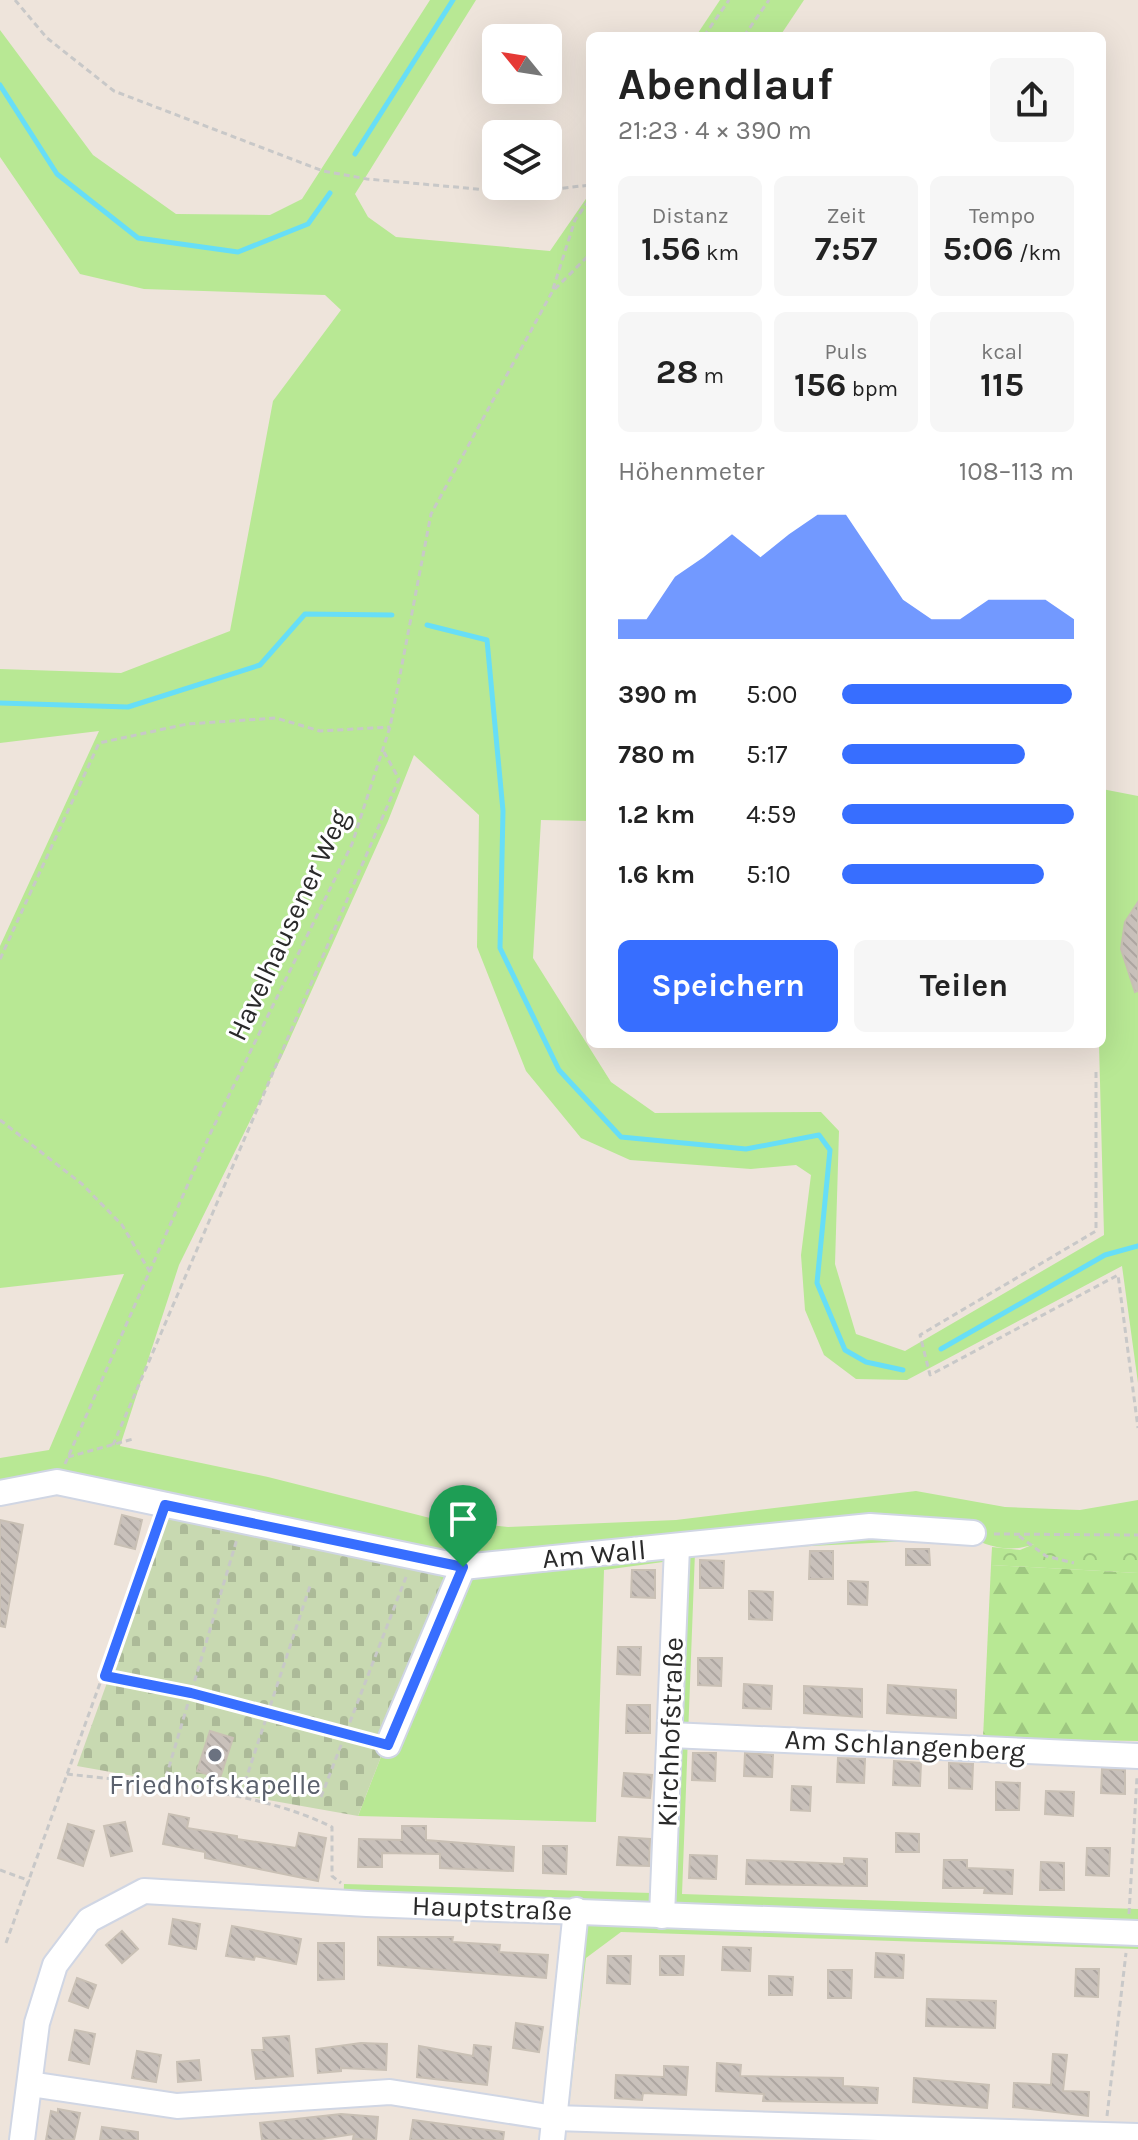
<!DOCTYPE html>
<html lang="de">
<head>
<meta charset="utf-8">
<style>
  :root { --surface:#fff; --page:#f6f6f6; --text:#222; --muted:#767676; --accent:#376eff }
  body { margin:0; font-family:Karla,sans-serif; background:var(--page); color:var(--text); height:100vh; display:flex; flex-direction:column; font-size:30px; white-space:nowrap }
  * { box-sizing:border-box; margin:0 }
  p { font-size:26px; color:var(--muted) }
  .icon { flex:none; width:44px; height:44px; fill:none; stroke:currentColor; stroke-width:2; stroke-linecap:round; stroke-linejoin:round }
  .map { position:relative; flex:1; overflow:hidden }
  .details { position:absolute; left:586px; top:32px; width:520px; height:1016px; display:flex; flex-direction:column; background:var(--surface); border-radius:12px; box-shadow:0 8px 32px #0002 }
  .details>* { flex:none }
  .needle { width:52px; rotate:300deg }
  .buttons { position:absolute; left:482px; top:24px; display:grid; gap:16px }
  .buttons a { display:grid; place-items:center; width:80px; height:80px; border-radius:12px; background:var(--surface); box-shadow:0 8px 32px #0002; font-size:40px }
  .pin { position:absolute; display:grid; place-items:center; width:68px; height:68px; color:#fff; margin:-82px -34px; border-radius:50% 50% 50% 0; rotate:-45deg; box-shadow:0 0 8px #0007 }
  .pin .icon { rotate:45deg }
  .round { display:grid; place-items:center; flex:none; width:84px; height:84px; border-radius:12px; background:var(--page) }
  .head { display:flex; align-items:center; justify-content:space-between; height:136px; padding:0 32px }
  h1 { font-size:44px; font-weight:700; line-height:60px }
  .metrics { display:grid; grid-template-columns:repeat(3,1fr); gap:12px; height:136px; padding:8px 32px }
  .metrics div { display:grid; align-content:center; border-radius:12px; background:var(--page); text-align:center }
  .metrics b { font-size:34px; font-weight:700 }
  .metrics small { font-size:22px; font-weight:400 }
  .metrics p { font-size:22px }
  .chart { height:224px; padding:16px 32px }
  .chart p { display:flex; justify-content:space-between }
  .chart svg { width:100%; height:144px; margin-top:8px; fill:var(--accent); opacity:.7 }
  .primary-button { display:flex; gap:16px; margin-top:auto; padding:16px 32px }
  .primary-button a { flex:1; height:92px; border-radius:12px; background:var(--accent); color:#fff; font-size:32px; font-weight:700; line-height:92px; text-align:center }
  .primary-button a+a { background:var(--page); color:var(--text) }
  ul { padding:0 32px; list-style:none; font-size:26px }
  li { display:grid; grid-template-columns:128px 96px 1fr; align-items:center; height:60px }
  li i { height:20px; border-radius:10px; background:var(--accent) }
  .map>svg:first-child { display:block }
</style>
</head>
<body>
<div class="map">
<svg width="1138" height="2140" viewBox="0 0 1138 2140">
  <defs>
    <pattern id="forest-firs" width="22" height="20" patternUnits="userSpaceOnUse" patternTransform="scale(2)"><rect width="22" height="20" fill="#b8e894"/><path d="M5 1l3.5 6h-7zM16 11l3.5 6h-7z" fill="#9ec780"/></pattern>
    <pattern id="cemetery-stones" width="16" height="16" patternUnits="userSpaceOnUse" patternTransform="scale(2)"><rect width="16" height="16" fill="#c8d9b1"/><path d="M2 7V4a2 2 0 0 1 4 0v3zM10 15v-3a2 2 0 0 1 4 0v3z" fill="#acba98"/></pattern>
    <pattern id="park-crowns" width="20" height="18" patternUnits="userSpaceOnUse" patternTransform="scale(2)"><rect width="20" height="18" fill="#b8e894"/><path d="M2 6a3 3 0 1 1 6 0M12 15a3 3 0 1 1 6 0" fill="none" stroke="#9ec780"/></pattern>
    <pattern id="building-back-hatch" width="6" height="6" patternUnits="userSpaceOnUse" patternTransform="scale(2)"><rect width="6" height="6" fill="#c9c1bb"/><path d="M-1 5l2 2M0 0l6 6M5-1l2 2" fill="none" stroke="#ada6a1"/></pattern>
  </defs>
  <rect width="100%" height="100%" fill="#eee4db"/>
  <!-- grass -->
  <g fill="#b8e894">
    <path d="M430,0h46l-121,194 13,23 28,20 154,14 40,-58v628l-49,-1 -8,138 78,124 44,31 166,-1 18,19 -4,133 21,70 49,17 199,-116 -5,-191h3v-255l36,7v587l-16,-117 -215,114 -51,-1 -32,-24 -19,-45 -4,-55 10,-80 -15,-10 -45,4 -121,-9 -49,-22 -55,-67 -49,-124 2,-132 -65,-60 -26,66 -105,233 -104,211 -59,181 148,31 166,42 74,8 168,-7 240,-29 89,16 75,3 58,-10v43l-10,2 -94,-1c-23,9 -42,3 -64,-6l-275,14 -13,342 456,15v40l-517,-17 -35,26 -21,182h-19l24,-218 -227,-13 1,-25 308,9 16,-326 -5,-5 -59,8 -8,252 -238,-6 89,-229 -393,-96 -54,9v-42l49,-8 75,-176 -124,14v-342l99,-215 -99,12v-74l121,4 109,-42 43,-230 68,-91 -16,-15 -181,-6 -64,-15 -80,-117v-127l93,125 83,59 94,1 32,-16z"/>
    <path d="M720,0h84l-24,36h-84z"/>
  </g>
  <!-- forest -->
  <path fill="url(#forest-firs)" d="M991,1565l147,8v168l-155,-3z"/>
  <!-- cemetery -->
  <path fill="url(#cemetery-stones)" d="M167,1516l271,59 9,12 -89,229 -281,-50z"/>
  <!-- park -->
  <path fill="url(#park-crowns)" d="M1138,1543v30l-147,-8 1,-18 28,3 14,-6z"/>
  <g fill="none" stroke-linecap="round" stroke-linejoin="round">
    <!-- stream -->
    <g stroke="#67def7" stroke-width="5">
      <path d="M0,85l57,89 81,64 100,14 70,-28 22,-31"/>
      <path d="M355,154l98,-154"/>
      <path d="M427,625l60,15 16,171 -3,137 59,122 62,67 125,12 73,-14 11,15 -13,133 28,67 21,12 37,8"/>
      <path d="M0,703l128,4 132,-42 45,-51 87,1"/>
      <path d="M941,1349l164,-94 33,-9"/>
    </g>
  </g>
  <!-- building -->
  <g fill="url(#building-back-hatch)" stroke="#c9c0b5" stroke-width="2">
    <path d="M1138,902v89l-3,1 -14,-43 4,-27z"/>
    <path d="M122,1515l20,5 -7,29 -20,-5z"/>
    <path d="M0,1520l23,5 -18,102 -5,-1z"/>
    <path d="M906,1549h23l1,16h-24z"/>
    <path d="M810,1551h23v28h-24z"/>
    <path d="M700,1560l24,1 -1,27h-23z"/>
    <path d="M632,1570h23v28l-24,-1z"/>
    <path d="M848,1581l20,1 -1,23 -19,-1z"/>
    <path d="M749,1591l24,1 -1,28 -23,-1z"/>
    <path d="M618,1647h23l-1,28 -23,-1z"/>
    <path d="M698,1658h24l-1,28 -23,-1z"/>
    <path d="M744,1684l28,2 -1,23 -28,-1z"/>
    <path d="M888,1685l68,5v28l-69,-5z"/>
    <path d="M804,1686l58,3v28l-58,-4z"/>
    <path d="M627,1705h23v28h-24z"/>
    <path d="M210,1731l23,7 -13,40 -23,-7z"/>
    <path d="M693,1753h23l-1,28 -23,-1z"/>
    <path d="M745,1753l28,2 -1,22 -28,-1z"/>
    <path d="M838,1758l27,1 -1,24 -27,-1z"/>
    <path d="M894,1761l27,2 -1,23 -27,-1z"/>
    <path d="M949,1763l24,1 -1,25 -23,-1z"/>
    <path d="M1102,1769l23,1v24l-24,-1z"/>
    <path d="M624,1773l28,2 -2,23 -28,-2z"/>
    <path d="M996,1782l24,1 -1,27h-23z"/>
    <path d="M792,1786l19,1 -1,24 -19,-1z"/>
    <path d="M1046,1791l28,1 -1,24 -28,-2z"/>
    <path d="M169,1814l20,4 -2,10 50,8v3l59,9 3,-15 27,5 -8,43 -113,-23v-6l-42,-8z"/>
    <path d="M125,1822l7,29 -21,5 -7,-30z"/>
    <path d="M68,1824l26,7 -11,35 -25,-8z"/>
    <path d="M402,1826h24v14l88,7 -1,24 -73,-3v-14l-58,-1v14h-24l1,-28 43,1z"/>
    <path d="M896,1833l23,1v18h-23z"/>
    <path d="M619,1837l31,2 -1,27 -32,-1z"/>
    <path d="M543,1846h24l-1,28 -23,-1z"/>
    <path d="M1087,1848h23l-1,28 -23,-1z"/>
    <path d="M690,1855l27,1 -1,23 -27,-1z"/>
    <path d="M844,1858l23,1v27l-121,-2 1,-24 97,4z"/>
    <path d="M944,1860h23v8l46,2 -1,24 -28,-1 1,-5h-42z"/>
    <path d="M1041,1862l23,1v27h-24z"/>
    <path d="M173,1919l27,5 -4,25 -27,-5z"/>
    <path d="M232,1926l69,13 -5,25 -41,-8 -1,4 -28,-4z"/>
    <path d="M122,1931l16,18 -16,14 -16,-18z"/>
    <path d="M378,1937h75l-1,5 48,3 -1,7 49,3 -2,23 -168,-13z"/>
    <path d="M318,1943h26v36l-26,1z"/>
    <path d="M723,1947l28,1 -1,23 -28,-1z"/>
    <path d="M876,1953l28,2 -1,23 -28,-1z"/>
    <path d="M608,1956h23l-1,28 -23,-1z"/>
    <path d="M660,1956h24l-1,19h-23z"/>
    <path d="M1076,1969h23l-1,28 -23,-1z"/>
    <path d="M828,1970h24l-1,28h-23z"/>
    <path d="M769,1976l24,1 -1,18h-23z"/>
    <path d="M77,1978l19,7 -8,23 -19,-7z"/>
    <path d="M927,1999l69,2 -1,27 -69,-2z"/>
    <path d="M516,2023l27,4 -4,25 -26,-4z"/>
    <path d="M75,2030l20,4 -6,30 -20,-4z"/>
    <path d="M289,2036l4,40 -37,3 -4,-29h12l-1,-12z"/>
    <path d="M361,2043l26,1 -1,26 -45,-2v3l-23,2 -2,-24z"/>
    <path d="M474,2045l17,2 -4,38 -70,-8 2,-31 54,10z"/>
    <path d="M137,2051l24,4 -5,27 -24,-4z"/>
    <path d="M1053,2054l14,1 -4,36 26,1 -1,24 -75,-9 1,-24 37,2z"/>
    <path d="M199,2060l2,20 -23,2 -1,-20z"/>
    <path d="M717,2063l24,2 -1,11 103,2v8l35,2 -1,15 -114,-2 1,-7 -48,-3z"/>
    <path d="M664,2066l24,1 -2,28 -43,-2 -1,7 -27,-2 1,-23 48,2z"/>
    <path d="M914,2078l75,7 -2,23 -74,-6z"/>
    <path d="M58,2109l22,4 -6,27h-28l5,-29 7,2z"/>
    <path d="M341,2114l37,3 -2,23 -23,-1 1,-5 -39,6h-53l-2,-17z"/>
    <path d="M413,2120l91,12 -1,8h-93z"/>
    <path d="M102,2127l36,5v8h-38z"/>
  </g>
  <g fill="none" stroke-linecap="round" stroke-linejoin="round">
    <!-- minor casing -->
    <g stroke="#d0d6e4" stroke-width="28">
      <g id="minor">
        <path d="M0,1493l57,-11 406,85 407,-41 103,7"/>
        <path d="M671,1735l467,21"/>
        <path d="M388,1745l75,-178"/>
        <path d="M662,1916l15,-369"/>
        <path d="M30,2084l147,22 213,-14 164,26 584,18"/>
        <path d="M22,2140l15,-117 18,-58 34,-45 55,-29 223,13 771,29"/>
        <path d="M552,2140l24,-230"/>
      </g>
    </g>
    <!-- path -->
    <g stroke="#c8c8c8" stroke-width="3" stroke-dasharray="6 4" stroke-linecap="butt">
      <path d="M15,0l32,38 67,53 209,80 44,8 154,14 69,-8"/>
      <path d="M704,36l25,-36"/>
      <path d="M744,36l25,-36"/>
      <path d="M553,289l22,-69 15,-21"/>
      <path d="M0,959l99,-216 88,-19 89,-6 44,13 70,-4"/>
      <path d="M1096,1072v159l-176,104 10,40 188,-100 20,153"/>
      <path d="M0,1120l82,64 40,41 28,47"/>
      <path d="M113,1445l286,-666 -15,-27"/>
      <path d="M68,1457l65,-18"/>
      <path d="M65,1464l145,-330 142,-290 38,-117 41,-213 121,-222 38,-38"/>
      <path d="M994,1534l144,1"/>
      <path d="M1019,1536l27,20 28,7"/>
      <path d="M105,1676l86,17 179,47"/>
      <path d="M67,1774c85,10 188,15 265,53v49l9,7"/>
      <path d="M166,1777l71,-238"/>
      <path d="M245,1782l65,-196"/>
      <path d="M321,1797l85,-220"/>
      <path d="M0,1870l30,11"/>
      <path d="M1129,1914l8,-137"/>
      <path d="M6,1943l152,-420"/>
      <path d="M1107,2116l19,-163"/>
    </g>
    <!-- minor -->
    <use href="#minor" stroke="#fff" stroke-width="24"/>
  </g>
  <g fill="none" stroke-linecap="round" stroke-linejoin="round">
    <!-- route casing -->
    <g stroke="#fff" stroke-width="16">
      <path id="route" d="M165,1505l298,62 -75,178 -197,-52 -86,-17z"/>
    </g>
    <!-- route -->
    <use href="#route" stroke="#376eff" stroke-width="10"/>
  </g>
  <!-- markers -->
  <circle fill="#6b7280" stroke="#fff" stroke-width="3" cx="215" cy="1755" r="8"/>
  <g text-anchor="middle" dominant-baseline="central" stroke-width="6" stroke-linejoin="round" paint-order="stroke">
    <!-- street labels -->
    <g font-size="28" fill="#2a2a2a" stroke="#fff">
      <text transform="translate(288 925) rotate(-65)">Havelhausener Weg</text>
      <text transform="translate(594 1554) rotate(-5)">Am Wall</text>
      <text transform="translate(670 1732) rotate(-88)">Kirchhofstraße</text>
      <text transform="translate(905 1745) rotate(3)">Am Schlangenberg</text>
      <text transform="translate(492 1908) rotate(2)">Hauptstraße</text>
    </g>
    <!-- worship labels -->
    <g font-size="28" fill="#5b616d" stroke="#fff">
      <text x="215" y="1784">Friedhofskapelle</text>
    </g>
  </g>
</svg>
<div class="buttons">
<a><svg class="needle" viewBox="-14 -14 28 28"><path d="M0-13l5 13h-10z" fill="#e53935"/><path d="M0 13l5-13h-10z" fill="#767676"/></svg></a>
<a><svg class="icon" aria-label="layers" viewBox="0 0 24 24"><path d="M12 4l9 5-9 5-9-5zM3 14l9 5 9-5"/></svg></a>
</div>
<div class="pin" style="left:463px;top:1567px;background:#1e9e55"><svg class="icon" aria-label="arrive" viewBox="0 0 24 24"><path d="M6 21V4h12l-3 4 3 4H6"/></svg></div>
<section class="details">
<div class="head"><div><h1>Abendlauf</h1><p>21:23 · 4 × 390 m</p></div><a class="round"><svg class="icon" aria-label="share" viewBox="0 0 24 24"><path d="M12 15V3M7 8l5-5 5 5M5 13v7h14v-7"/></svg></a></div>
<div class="metrics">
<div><p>Distanz</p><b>1.56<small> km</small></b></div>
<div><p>Zeit</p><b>7:57</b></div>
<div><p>Tempo</p><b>5:06<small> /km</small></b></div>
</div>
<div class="metrics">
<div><b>28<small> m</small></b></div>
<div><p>Puls</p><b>156<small> bpm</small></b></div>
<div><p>kcal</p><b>115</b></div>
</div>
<div class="chart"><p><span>Höhenmeter</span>108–113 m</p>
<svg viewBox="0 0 160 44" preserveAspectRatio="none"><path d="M0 44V38L10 38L20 25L30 19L40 12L50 19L60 12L70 6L80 6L90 19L100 32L110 38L120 38L130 32L140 32L150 32L160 38V44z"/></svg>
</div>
<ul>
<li><b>390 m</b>5:00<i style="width:99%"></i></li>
<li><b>780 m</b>5:17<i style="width:79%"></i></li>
<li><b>1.2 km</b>4:59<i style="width:100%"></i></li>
<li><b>1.6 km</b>5:10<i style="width:87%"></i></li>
</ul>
<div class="primary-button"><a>Speichern</a><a>Teilen</a></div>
</section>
</div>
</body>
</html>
